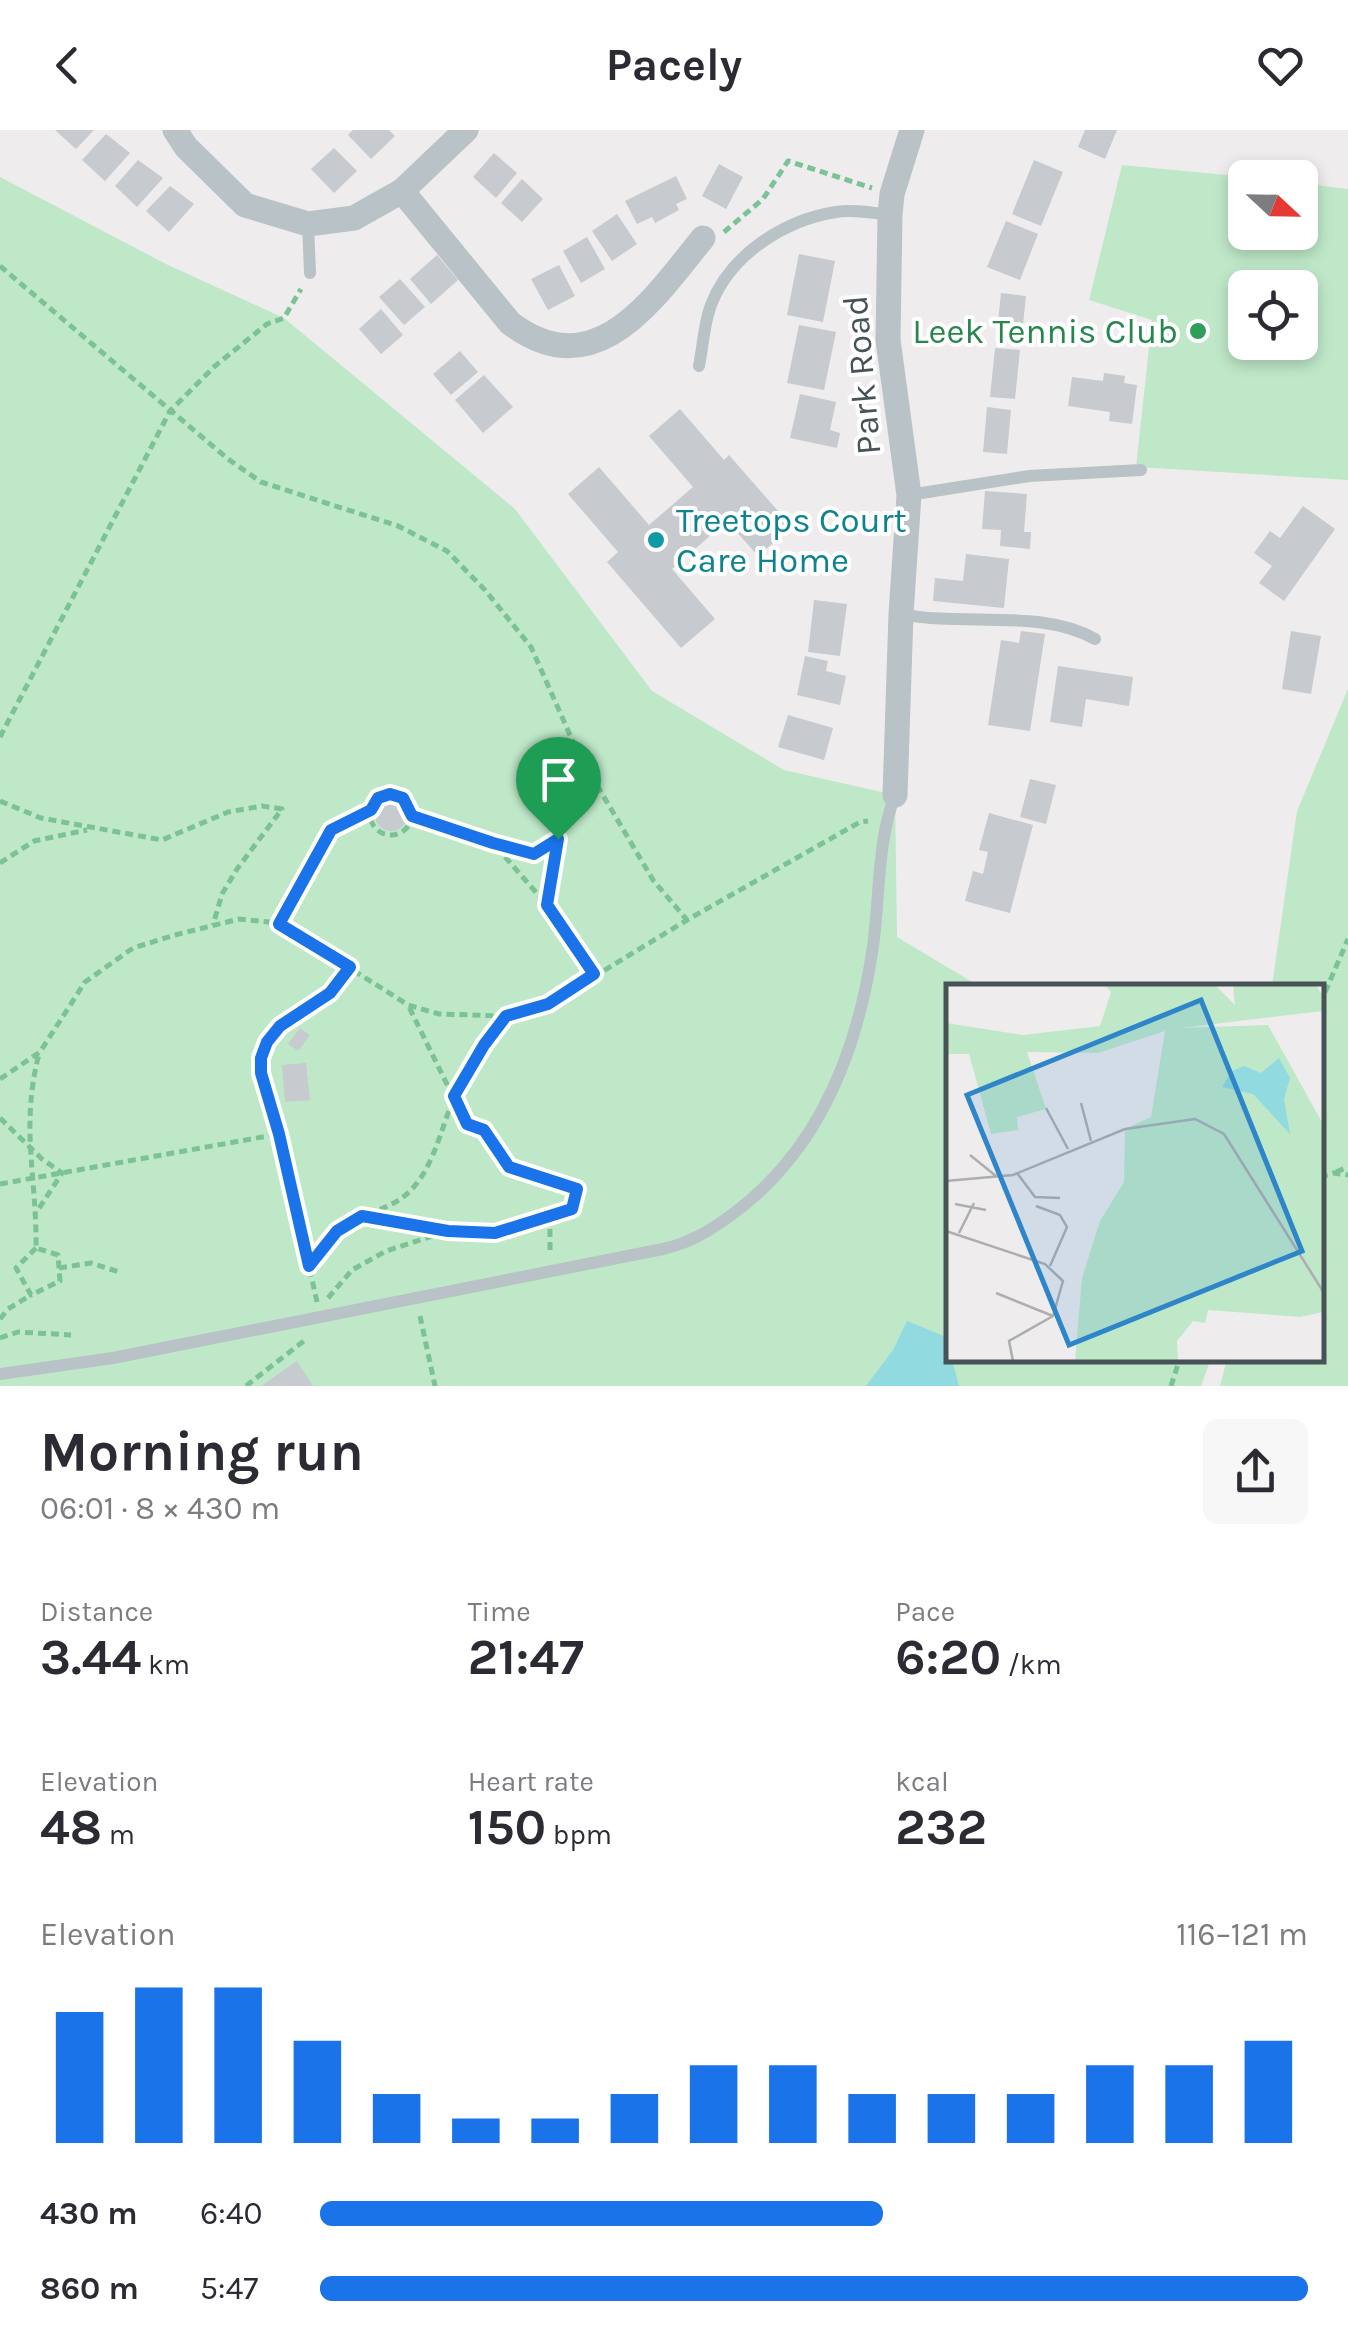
<!DOCTYPE html>
<html lang="en">
<head>
<meta charset="utf-8">
<style>
  :root { --surface:#fff; --page:#f7f7f7; --text:#2b2b33; --muted:#7c7c81; --accent:#1a73e8 }
  body { margin:0; font-family:Karla,sans-serif; background:var(--page); color:var(--text); height:100vh; display:flex; flex-direction:column; font-size:38px; white-space:nowrap }
  * { box-sizing:border-box; margin:0 }
  p { font-size:32px; color:var(--muted) }
  .icon { flex:none; width:55px; height:55px; fill:none; stroke:currentColor; stroke-width:2; stroke-linecap:round; stroke-linejoin:round }
  .map { position:relative; height:1256px; overflow:hidden }
  .side { display:flex; flex-direction:column; background:var(--surface); flex:1 }
  .side>* { flex:none }
  .needle { width:65px; rotate:112deg }
  .controls { position:absolute; left:1228px; top:30px; display:grid; gap:20px }
  .controls a { display:grid; place-items:center; width:90px; height:90px; border-radius:15px; background:var(--surface); box-shadow:0 5px 15px #0003; font-size:50px }
  .pin { position:absolute; display:grid; place-items:center; width:85px; height:85px; color:#fff; margin:-102px -42px; border-radius:50% 50% 50% 0; rotate:-45deg; box-shadow:0 0 10px #0007 }
  .pin .icon { rotate:45deg }
  .round { display:grid; place-items:center; flex:none; width:105px; height:105px; border-radius:15px; background:var(--page) }
  .head { display:flex; align-items:center; justify-content:space-between; height:170px; padding:0 40px }
  h1 { font-size:55px; font-weight:700; line-height:75px }
  .metrics { display:grid; grid-template-columns:repeat(3,1fr); gap:15px; height:170px; padding:10px 40px }
  .metrics div { display:grid; align-content:center }
  .metrics b { font-size:50px; font-weight:700 }
  .metrics small { font-size:28px; font-weight:400 }
  .metrics p { font-size:28px }
  .chart { height:280px; padding:20px 40px }
  .chart p { display:flex; justify-content:space-between }
  .chart svg { width:100%; height:180px; margin-top:10px; stroke:var(--accent); stroke-width:6 }
  ul { padding:0 40px; list-style:none; font-size:32px }
  li { display:grid; grid-template-columns:160px 120px 1fr; align-items:center; height:75px }
  li i { height:25px; border-radius:12px; background:var(--accent) }
  header { display:flex; justify-content:space-between; align-items:center; height:130px; padding:0 40px; background:var(--surface); font-size:45px; font-weight:700 }
  .map>svg:first-child { display:block }
</style>
</head>
<body>
<header><svg class="icon" aria-label="back" viewBox="0 0 24 24"><path d="M15 5l-7 7 7 7"/></svg>Pacely<svg class="icon" aria-label="heart" viewBox="0 0 24 24"><path d="M12 20l-8-8c-3-5 5-10 8-4 3-6 11-1 8 4z"/></svg></header>
<div class="map">
<svg width="1348" height="1256" viewBox="0 0 1348 1256">
  <rect width="100%" height="100%" fill="#efeced"/>
  <!-- green -->
  <g fill="#bfe8c9" fill-rule="evenodd">
    <path d="M1122,35l125,12 -2,55h55v-49l48,6v291l-212,-13 16,-147 -63,-20zM1245,158h55v54h-55z"/>
    <path d="M0,47l168,88 116,53 231,191 137,182 132,79 111,25 2,142 82,49h-31v372l263,1 -10,27h-1201z"/>
    <path d="M1348,559v697h-128l7,-27 93,-1v-372h-48l25,-175z"/>
  </g>
  <!-- water -->
  <path fill="#91dae0" d="M907,1191l39,16 2,21 4,1 7,27h-93l27,-36z"/>
  <!-- building -->
  <g fill="#c7cace">
    <path d="M55,0h39l-18,19z"/>
    <path d="M353,0h36l6,6 -24,23 -23,-24z"/>
    <path d="M1085,0h32l-12,29 -27,-12z"/>
    <path d="M106,4l24,19 -25,28 -23,-21z"/>
    <path d="M334,18l23,23 -23,22 -23,-24z"/>
    <path d="M494,23l23,20 -21,25 -23,-21z"/>
    <path d="M138,30l25,18 -26,29 -22,-21z"/>
    <path d="M1034,30l29,12 -22,54 -29,-12z"/>
    <path d="M719,34l24,13 -17,32 -24,-13z"/>
    <path d="M676,46l11,23 -11,5 3,6 -24,13 -3,-6 -15,7 -12,-23z"/>
    <path d="M522,49l21,20 -21,23 -21,-19z"/>
    <path d="M170,56l24,18 -25,28 -23,-21z"/>
    <path d="M617,84l20,30 -25,17 -20,-30z"/>
    <path d="M1006,91l32,13 -18,46 -33,-13z"/>
    <path d="M587,107l18,32 -24,14 -18,-32z"/>
    <path d="M799,124l36,7 -12,61 -36,-7z"/>
    <path d="M437,125l21,25 -27,24 -21,-25z"/>
    <path d="M559,135l16,31 -27,14 -17,-31z"/>
    <path d="M400,149l25,28 -21,18 -25,-28z"/>
    <path d="M1001,163l25,3 -5,47 -25,-2z"/>
    <path d="M381,179l22,26 -22,19 -22,-25z"/>
    <path d="M799,195l37,7 -12,58 -37,-7z"/>
    <path d="M995,218l25,2 -5,49 -25,-2z"/>
    <path d="M460,221l18,21 -27,23 -18,-21z"/>
    <path d="M1104,243l21,3 -1,7 13,2 -5,39 -23,-3 1,-9 -42,-6 4,-29 31,4z"/>
    <path d="M484,245l29,32 -30,26 -28,-33z"/>
    <path d="M800,264l36,8 -6,28 10,3 -3,15 -47,-10z"/>
    <path d="M987,277l24,3 -4,44 -24,-2z"/>
    <path d="M680,279l44,51 5,-5 63,72 -34,29 -31,-35 -55,48 43,50 -34,29 -74,-86 11,-10 -50,-58 31,-27 50,58 44,-38 -44,-51z"/>
    <path d="M985,361l42,3 -3,38h7l-1,17 -30,-3 1,-16 -19,-1z"/>
    <path d="M1303,376l32,23 -51,72 -25,-18 13,-17 -18,-13 16,-22 10,7z"/>
    <path d="M966,424l43,5 -5,49 -71,-7 2,-23 28,3z"/>
    <path d="M814,470l33,4 -7,52 -32,-4z"/>
    <path d="M1021,501l24,3 -15,97 -42,-6 13,-85 18,3z"/>
    <path d="M1291,501l30,5 -10,58 -29,-5z"/>
    <path d="M805,526l23,5 -2,10 20,5 -6,29 -43,-10z"/>
    <path d="M1058,536l75,11 -4,29 -43,-7 -4,28 -32,-5z"/>
    <path d="M788,585l45,13 -9,32 -46,-13z"/>
    <path d="M1030,649l26,6 -10,39 -26,-7z"/>
    <circle cx="391" cy="685" r="16"/>
    <path d="M989,683l44,12 -23,88 -45,-12 8,-30 10,3 5,-22 -9,-2z"/>
    <path d="M300,898l10,7 -12,16 -10,-7z"/>
    <path d="M306,933l4,37 -25,2 -3,-37z"/>
    <path d="M297,1231l16,25h-52z"/>
  </g>
  <g fill="none" stroke-linecap="round" stroke-linejoin="round">
    <!-- path -->
    <g stroke="#7bc295" stroke-width="5" stroke-dasharray="8 5" stroke-linecap="butt">
      <path d="M724,102l39,-33 25,-38 84,27"/>
      <path d="M0,136l228,193 33,23 137,44 49,25 38,39 46,57 47,106 75,127 34,40"/>
      <path d="M0,607l170,-326 45,-45 52,-42 17,-6 17,-29"/>
      <circle cx="391" cy="684" r="21"/>
      <path d="M0,671l41,17 121,22 66,-28 34,-6 20,3 -45,60 -15,25 -9,31"/>
      <path d="M412,685l81,28 54,62 47,70"/>
      <path d="M496,714l39,10 23,-15"/>
      <path d="M0,733l34,-22 53,-11"/>
      <path d="M547,774l23,-115 -3,-21 11,-15"/>
      <path d="M279,793l52,-93 40,-20"/>
      <path d="M1320,874l28,-65"/>
      <path d="M0,949l40,-27 45,-70 48,-34 42,-13 64,-16 40,4 129,82 31,9 67,2 43,-12 138,-84 173,-98 8,-1"/>
      <path d="M0,988l42,41 20,14 -24,37"/>
      <path d="M1336,1042l12,-5"/>
      <path d="M1320,1047l14,-4 14,2"/>
      <path d="M0,1054l279,-50"/>
      <path d="M550,1086v36"/>
      <path d="M365,1087l78,13"/>
      <path d="M36,1118l-20,20 15,27 29,-14 -2,-26 -22,-7c1,-71 -16,-121 3,-194"/>
      <path d="M309,1136l-30,-132 -18,-61v-14l6,-17 13,-16 50,-33 20,-26"/>
      <path d="M59,1138l32,-5 28,9"/>
      <path d="M328,1168l24,-28 34,-19 62,-20 47,2 77,-24 5,-20 -68,-22 -24,-37 -18,-5 -59,-120"/>
      <path d="M317,1172l-8,-36c9,-11 18,-26 29,-36 23,-18 53,-19 73,-40 23,-24 30,-61 42,-90 12,-30 33,-58 53,-84"/>
      <path d="M420,1186l15,70"/>
      <path d="M0,1189l8,-10 23,-14"/>
      <path d="M0,1208l18,-6 53,3"/>
      <path d="M246,1256l59,-46"/>
      <path d="M1171,1256l9,-28"/>
    </g>
    <!-- lane -->
    <g stroke="#b9c2c7" stroke-width="12">
      <path d="M308,94l2,49"/>
      <path d="M699,236c4,-20 5,-43 12,-61 19,-50 73,-85 125,-93 17,-3 37,1 54,3"/>
      <path d="M909,365l120,-19 112,-6"/>
      <path d="M901,484c62,13 139,-6 194,25"/>
      <path d="M0,1244l113,-16 550,-109c26,-6 45,-17 67,-33 89,-64 128,-165 143,-270 7,-49 4,-104 22,-151"/>
    </g>
    <!-- street -->
    <g stroke="#b9c2c7" stroke-width="25">
      <path d="M175,0l11,17 59,58 63,19 46,-6 48,-27 64,-61"/>
      <path d="M402,61l108,132c86,65 143,-24 193,-85"/>
      <path d="M895,665l6,-181 8,-119 -21,-155 2,-125 2,-21 20,-64"/>
    </g>
  </g>
  <g fill="none" stroke-linecap="round" stroke-linejoin="round">
    <!-- route casing -->
    <g stroke="#fff" stroke-width="20">
      <path id="route" d="M390,664l13,4 9,18 81,27 41,11 24,-15 -11,66 47,69 -46,30 -42,12 -22,29 -30,51 13,28 17,6 25,37 68,22 -5,20 -77,24 -47,-2 -86,-15 -25,15 -28,35 -30,-132 -18,-61v-15l6,-16 13,-16 50,-33 20,-26 -71,-43 52,-94 40,-20 7,-12z"/>
    </g>
    <!-- route -->
    <use href="#route" stroke="#1a73e8" stroke-width="12"/>
  </g>
  <!-- markers -->
  <circle fill="#2e9e5b" stroke="#fff" stroke-width="4" cx="1198" cy="201" r="10"/>
  <circle fill="#0f9aa8" stroke="#fff" stroke-width="4" cx="656" cy="410" r="10"/>
  <g text-anchor="middle" dominant-baseline="central" stroke-width="8" stroke-linejoin="round" paint-order="stroke">
    <!-- leisure labels -->
    <g font-size="35" fill="#27864d" stroke="#fff" text-anchor="end">
      <text x="1178" y="201">Leek Tennis Club</text>
    </g>
    <!-- street labels -->
    <g font-size="35" fill="#475257" stroke="#fff">
      <text transform="translate(862 245) rotate(-95)">Park Road</text>
    </g>
    <!-- culture labels -->
    <g font-size="35" fill="#0d838f" stroke="#fff" text-anchor="start">
      <text x="676" y="390">Treetops Court<tspan x="676" dy="40">Care Home</tspan></text>
    </g>
  </g>
  <!-- overview -->
  <g transform="translate(946 854)">
    <rect width="378" height="378" fill="#efeced"/>
    <path d="M158,0h110l21,21 -2,-21h82l8,12v15l-143,17 88,-3 55,99v188l-23,5 -92,-7 -3,13 -12,-2 -16,20 1,20h-103l7,-83 18,-57 24,-39 1,-53 26,-12 14,-86 -67,22 -71,-1 19,57 -29,8 1,13 -27,4 -22,-80h-23v-31l77,12 77,-9 11,-34z" fill="#bfe8c9"/>
    <path d="M333,74l11,20 -6,21 6,35 -37,-40 -31,-7 10,-16 12,-5 17,7z" fill="#91dae0"/>
    <path fill="none" stroke="#acaeb1" stroke-width="2.5" d="M135,119l10,38M100,124l22,41M24,171l26,21M71,189l18,24 25,1M0,197l67,-6 112,-46 70,-10 29,15 100,159M9,220l31,6M90,222l24,9 7,12 -17,39M0,247l99,33 18,17 -10,35 -44,25 4,20M13,249l15,-30M50,309l57,23M0,341l1,36"/>
    <path fill="#2e85c7" fill-opacity="0.15" stroke="#2e85c7" stroke-width="5" d="M255,16l101,251 -233,94 -102,-250z"/>
    <rect width="378" height="378" fill="none" stroke="#475257" stroke-width="5"/>
  </g>
</svg>
<div class="controls">
<a><svg class="needle" viewBox="-14 -14 28 28"><path d="M0-13l5 13h-10z" fill="#e53935"/><path d="M0 13l5-13h-10z" fill="#7c7c81"/></svg></a>
<a><svg class="icon" aria-label="locate" viewBox="0 0 24 24"><circle cx="12" cy="12" r="6"/><path d="M12 2v4M12 18v4M2 12h4M18 12h4"/></svg></a>
</div>
<div class="pin" style="left:558px;top:709px;background:#1e9e55"><svg class="icon" aria-label="arrive" viewBox="0 0 24 24"><path d="M6 21V4h12l-3 4 3 4H6"/></svg></div>
</div>
<section class="side">
<div class="head"><div><h1>Morning run</h1><p>06:01 · 8 × 430 m</p></div><a class="round"><svg class="icon" aria-label="share" viewBox="0 0 24 24"><path d="M12 15V3M7 8l5-5 5 5M5 13v7h14v-7"/></svg></a></div>
<div class="metrics">
<div><p>Distance</p><b>3.44<small> km</small></b></div>
<div><p>Time</p><b>21:47</b></div>
<div><p>Pace</p><b>6:20<small> /km</small></b></div>
</div>
<div class="metrics">
<div><p>Elevation</p><b>48<small> m</small></b></div>
<div><p>Heart rate</p><b>150<small> bpm</small></b></div>
<div><p>kcal</p><b>232</b></div>
</div>
<div class="chart"><p><span>Elevation</span>116–121 m</p>
<svg viewBox="0 0 160 44" preserveAspectRatio="none"><path d="M5 44V12M15 44V6M25 44V6M35 44V19M45 44V32M55 44V38M65 44V38M75 44V32M85 44V25M95 44V25M105 44V32M115 44V32M125 44V32M135 44V25M145 44V25M155 44V19"/></svg>
</div>
<ul>
<li><b>430 m</b>6:40<i style="width:57%"></i></li>
<li><b>860 m</b>5:47<i style="width:100%"></i></li>
</ul>
</section>
</body>
</html>
